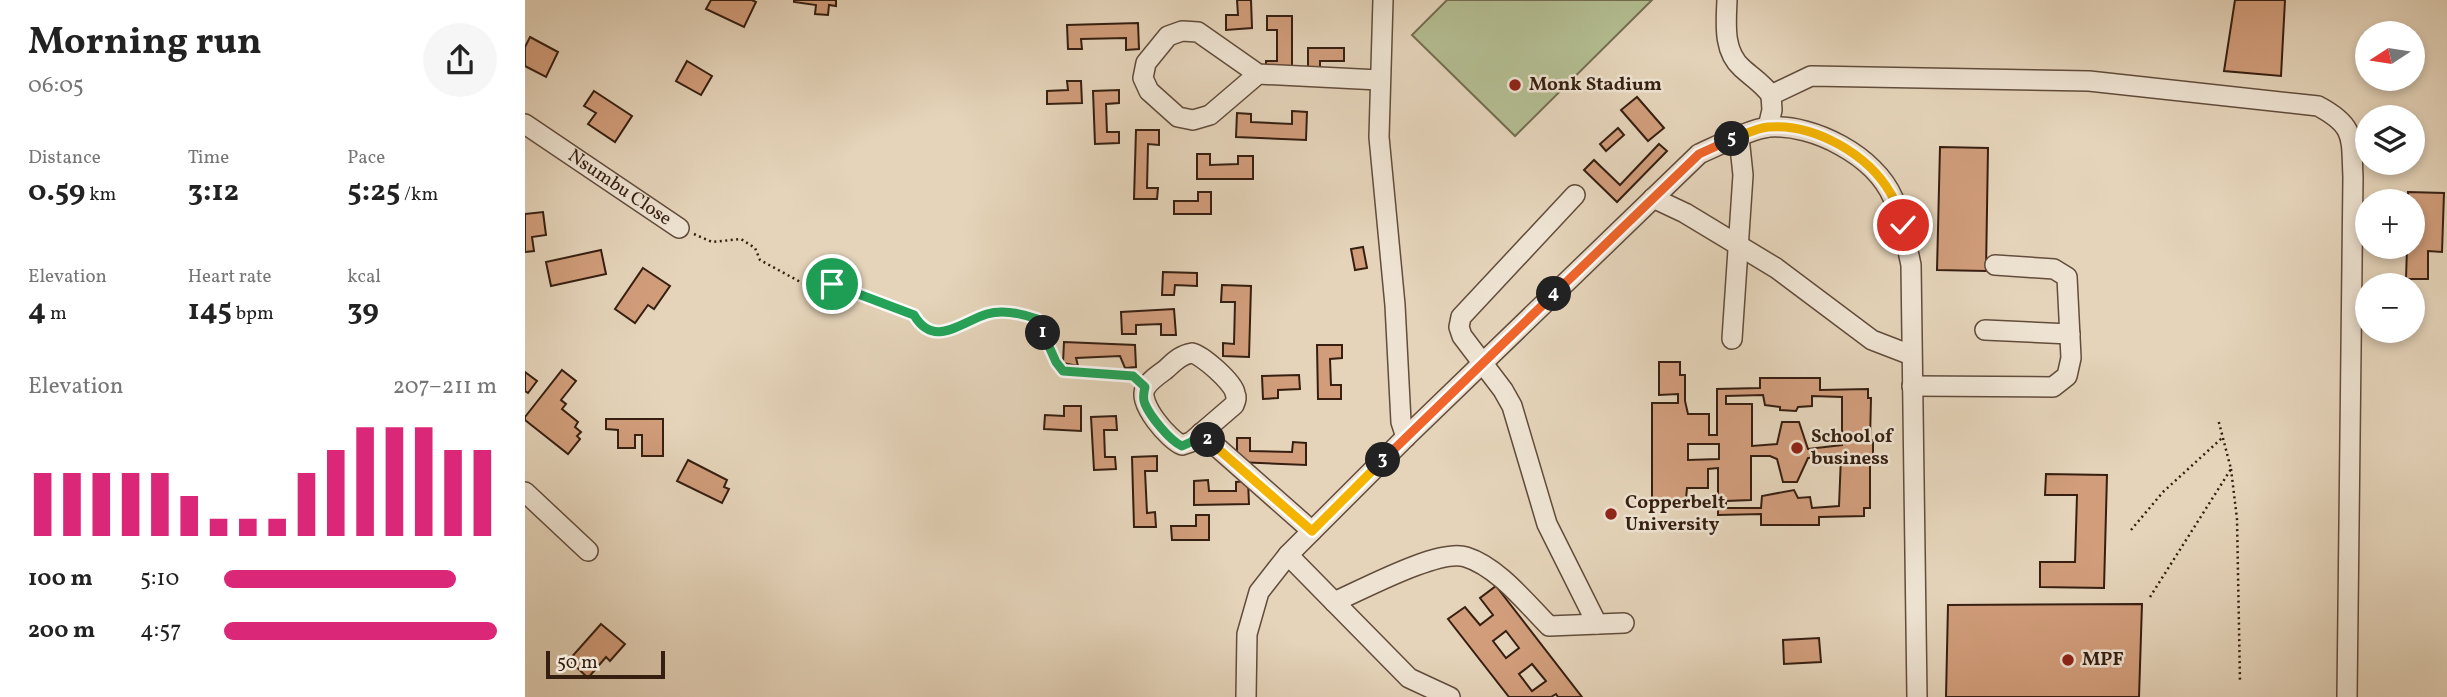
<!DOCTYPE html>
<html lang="en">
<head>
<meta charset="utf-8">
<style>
  :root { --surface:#fff; --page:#f6f6f6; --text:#222; --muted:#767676; --accent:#db2777 }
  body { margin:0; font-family:Vollkorn,serif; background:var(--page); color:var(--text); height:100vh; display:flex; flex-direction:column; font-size:26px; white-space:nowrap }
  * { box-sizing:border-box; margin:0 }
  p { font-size:23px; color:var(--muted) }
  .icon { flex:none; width:38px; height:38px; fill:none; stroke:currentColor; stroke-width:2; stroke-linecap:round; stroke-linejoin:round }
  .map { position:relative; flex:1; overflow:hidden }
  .drawer { display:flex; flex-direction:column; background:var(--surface); width:525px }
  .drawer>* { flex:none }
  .needle { width:46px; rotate:258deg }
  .tools { position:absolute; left:1830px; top:21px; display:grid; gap:14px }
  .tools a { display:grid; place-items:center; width:70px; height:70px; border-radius:50%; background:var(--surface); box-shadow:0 4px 10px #0003; font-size:35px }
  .scale { position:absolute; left:21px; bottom:18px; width:119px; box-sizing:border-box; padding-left:7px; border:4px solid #361f11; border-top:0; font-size:19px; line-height:24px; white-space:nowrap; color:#361f11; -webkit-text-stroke:5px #eee3d2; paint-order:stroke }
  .pin { position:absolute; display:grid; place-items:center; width:60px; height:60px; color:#fff; margin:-30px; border:4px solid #fff; border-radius:50%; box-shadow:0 2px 7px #0007 }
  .km { position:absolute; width:35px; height:35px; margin:-18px; border-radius:50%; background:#222; color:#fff; font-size:19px; line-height:35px; text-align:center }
  .round { display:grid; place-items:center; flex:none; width:74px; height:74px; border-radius:37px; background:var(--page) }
  .headline { display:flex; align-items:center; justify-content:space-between; height:119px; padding:0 28px }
  h1 { font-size:38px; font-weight:700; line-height:52px }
  .metrics { display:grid; grid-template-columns:repeat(3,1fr); gap:10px; height:119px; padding:7px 28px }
  .metrics div { display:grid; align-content:center }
  .metrics b { font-size:30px; font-weight:700 }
  .metrics small { font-size:19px; font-weight:400 }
  .metrics p { font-size:19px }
  .chart { height:196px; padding:14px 28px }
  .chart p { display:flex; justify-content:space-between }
  .chart svg { width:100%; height:126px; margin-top:7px; stroke:var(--accent); stroke-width:6 }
  ul { padding:0 28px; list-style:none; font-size:23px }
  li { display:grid; grid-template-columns:112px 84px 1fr; align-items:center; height:52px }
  li i { height:18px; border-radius:9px; background:var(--accent) }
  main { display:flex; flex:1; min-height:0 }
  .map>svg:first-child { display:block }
</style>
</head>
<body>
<main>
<section class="drawer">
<div class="headline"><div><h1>Morning run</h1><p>06:05</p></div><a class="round"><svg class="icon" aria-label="share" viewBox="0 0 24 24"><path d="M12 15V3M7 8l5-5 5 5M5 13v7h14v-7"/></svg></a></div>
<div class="metrics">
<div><p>Distance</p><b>0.59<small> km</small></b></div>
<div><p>Time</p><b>3:12</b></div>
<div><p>Pace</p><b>5:25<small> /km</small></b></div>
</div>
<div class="metrics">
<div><p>Elevation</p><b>4<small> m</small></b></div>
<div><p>Heart rate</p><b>145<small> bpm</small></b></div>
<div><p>kcal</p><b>39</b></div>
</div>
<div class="chart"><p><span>Elevation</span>207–211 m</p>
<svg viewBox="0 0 160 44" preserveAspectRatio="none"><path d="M5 44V22M15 44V22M25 44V22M35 44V22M45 44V22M55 44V30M65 44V38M75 44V38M85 44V38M95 44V22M105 44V14M115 44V6M125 44V6M135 44V6M145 44V14M155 44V14"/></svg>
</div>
<ul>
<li><b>100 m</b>5:10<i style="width:85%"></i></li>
<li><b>200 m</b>4:57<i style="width:100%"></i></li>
</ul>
</section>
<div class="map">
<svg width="1922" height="697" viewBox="0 0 1922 697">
  <rect width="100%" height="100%" fill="#e5d4ba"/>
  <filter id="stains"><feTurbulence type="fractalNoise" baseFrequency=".00286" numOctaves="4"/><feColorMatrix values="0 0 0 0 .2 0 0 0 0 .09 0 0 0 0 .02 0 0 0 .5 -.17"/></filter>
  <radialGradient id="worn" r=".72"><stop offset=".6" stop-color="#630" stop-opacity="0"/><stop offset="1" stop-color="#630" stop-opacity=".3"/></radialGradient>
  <!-- green -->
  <path fill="#b3bd91" stroke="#746e51" stroke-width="2" d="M922,0h205l-137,136 -103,-101z"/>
  <!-- building -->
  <g fill="#d19d7b" stroke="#361f11" stroke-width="2" fill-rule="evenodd">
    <path d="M186,0h41l4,2 -12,25 -38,-18z"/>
    <path d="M269,0h42v6l-7,-1 -1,10 -13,-1 1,-9 -22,-3z"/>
    <path d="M712,0h14l1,28 -26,2v-15h12z"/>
    <path d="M1710,0h50l-4,76 -57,-5z"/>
    <path d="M742,16h25v55h-26v-10h11v-31h-10z"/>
    <path d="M613,23l1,26 -13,1v-12l-45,1 1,10h-14l-1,-24z"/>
    <path d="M5,37l28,15 -12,25 -21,-11v-19z"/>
    <path d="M783,48h36v13h-24v10h-12z"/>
    <path d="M162,61l25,15 -11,19 -25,-14z"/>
    <path d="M542,81h14l1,22 -35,1v-13l21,-1z"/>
    <path d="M594,90v13l-13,1 1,28h12v11l-24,1 -2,-53z"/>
    <path d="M69,91l38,25 -17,26 -27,-18 8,-11 -12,-7z"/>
    <path d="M1112,97l27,31 -16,13 -27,-31z"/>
    <path d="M767,111l15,1 -1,28 -70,-3 1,-24 14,1v8l41,2z"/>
    <path d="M1093,128l6,7 -18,16 -6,-7z"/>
    <path d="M611,130h23v15l-11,-1 -1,44h11l-1,11h-23z"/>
    <path d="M1134,144l8,7 -50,51 -33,-32 10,-10 26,25z"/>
    <path d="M1415,147l48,1 -2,123 -49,-1z"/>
    <path d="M672,154h13v11l28,-1v-8h15v23h-56z"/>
    <path d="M673,192h13v22h-37v-13h24z"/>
    <path d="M1883,192l36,1 -2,59 -14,-1v28h-22l1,-32h6v-46h-5z"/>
    <path d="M18,212l3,23 -14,2 2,14 -9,1v-38z"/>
    <path d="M838,247l4,21 -12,2 -4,-21z"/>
    <path d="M76,250l5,24 -55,12 -5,-24z"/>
    <path d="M118,268l27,18 -16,23 -6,-4 -13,18 -20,-14z"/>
    <path d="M638,272l34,1v13l-22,-1 -1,10h-12z"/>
    <path d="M697,285l29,1 -2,71 -26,-1v-13l11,1 1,-42h-14z"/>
    <path d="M649,309l2,26h-15v-11l-25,1v9h-14l-1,-22z"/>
    <path d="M539,342l71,3 1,22 -11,1 -5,-12 -44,2 2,8 -15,-3z"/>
    <path d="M792,345h25v13l-12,1 1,26h10v14h-23z"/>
    <path d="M1134,362h21v13h5v26l3,13h21v21h8v-46l43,-1v-10h60v12l48,-1v9h3l-1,42h3v23h-3v45h-6v8l-45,1v8h-58v-11l-43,1v-47l-10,1v19h-21l-1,11h-34v-96h26v-9l-19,1zM1238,395l2,10 15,2v3l16,1 2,-4 14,-1v-10l30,1v48l-34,4 -9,-27h-17l-5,22 -25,2v-42h-26v-8zM1163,444h31v15l-31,1zM1226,456h19l7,3 6,23h14l11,-24 33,-2 -2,50 -27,2 -2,-11 -12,1 -4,-8 -32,6 -1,12h-35v-7l25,-1z"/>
    <path d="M37,370l14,11 -15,19 5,4 -4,5 16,13 -3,5 6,5 -4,4 3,3 -12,15 -43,-34v-3z"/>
    <path d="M0,372l12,9 -9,12 -3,-2z"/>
    <path d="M774,375l1,14 -22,1v8l-15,1 -1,-23z"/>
    <path d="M539,406h17v25l-37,-2 1,-14 19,1z"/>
    <path d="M591,416l1,14h-13l1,27h10l1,12 -22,1 -3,-53z"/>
    <path d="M81,419h57v37h-21v-21h-7v13h-17v-18l-12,-1z"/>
    <path d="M712,438h13v13l42,1 1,-10 13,1v22l-69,-3z"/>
    <path d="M632,456v15h-12l2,42 8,-1 1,15h-22l-2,-70z"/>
    <path d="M163,460l39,20 -3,7 5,2 -7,14 -45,-22z"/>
    <path d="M1521,474l61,1 -3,113 -64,-1v-25h35l2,-67h-32z"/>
    <path d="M683,480l1,11h27v-9l12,-1 1,23 -55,1v-24z"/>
    <path d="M671,515h13v25h-37l-1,-14h25z"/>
    <path d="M971,586l86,111h-24l-2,-3 -5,3h-42l-61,-78 17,-12 15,18 13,-10 -13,-17zM981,631l13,17 -13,10 -13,-17zM1007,664l14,17 -14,10 -13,-17z"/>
    <path d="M1617,604l-3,93h-193l2,-92z"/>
    <path d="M76,624l24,20 -15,17 -4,-4 -18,21 -19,-18z"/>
    <path d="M1294,638l2,24 -37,2 -1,-24z"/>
  </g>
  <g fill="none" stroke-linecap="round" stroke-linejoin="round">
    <!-- minor casing -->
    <g stroke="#624c3b" stroke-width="22">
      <g id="minor">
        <path d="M858,0l-4,137 16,168 6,117 5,15"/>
        <path d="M1202,0c-1,24 -4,51 15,68 11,10 20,15 29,27"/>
        <path d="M733,74l-48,41 -17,5 -15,-3 -29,-26 -6,-13 3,-15 22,-27 14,-5 16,1 60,42 121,6"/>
        <path id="s1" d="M0,124l154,104"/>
        <path d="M1243,127l4,-17 -1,-15 40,-19 278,5 229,25c38,20 33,32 35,71l-6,520"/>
        <path d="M1050,195l-114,122 -2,10 3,9 41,54 9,16 35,118 50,100"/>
        <path d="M1128,198l32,15 91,55 96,72 39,15"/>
        <path d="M1460,330l85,4"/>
        <path d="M1207,339l11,-164 -4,-38"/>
        <path d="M667,353c10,2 41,29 43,40 2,5 1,7 -1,12l-43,37 -9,3c-13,-5 -44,-41 -37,-56 3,-7 13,-14 20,-19 9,-8 15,-15 27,-17z"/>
        <path d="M1387,386l141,1 14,-11 4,-18 -4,-81 -13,-8 -59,-4"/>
        <path d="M676,433l111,98"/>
        <path d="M0,492l63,59"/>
        <path d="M763,555l121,123 41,19"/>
        <path d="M809,602c28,-12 105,-54 132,-45 32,10 60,46 83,69l75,-3"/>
        <path d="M721,697l1,-63 12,-42 29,-37 118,-118 293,-283c18,-8 51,-25 70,-27 45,-3 106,29 124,71 9,21 13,44 18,67l6,432"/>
      </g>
    </g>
    <!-- path -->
    <g stroke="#361f11" stroke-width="2.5" stroke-dasharray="2 3.5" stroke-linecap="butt">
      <path d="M169,234l18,8 29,-3 14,9 5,12 46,25 26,-1 82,31c20,34 47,6 74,-1 15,-5 35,0 49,5l19,43 7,9 69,5"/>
      <path d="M1706,469l6,50 3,164"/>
      <path d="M1606,530l32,-38 59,-54"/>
      <path d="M1625,597l81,-128 -13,-50"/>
    </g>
    <!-- minor -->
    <use href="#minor" stroke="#eee3d2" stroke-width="19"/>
  </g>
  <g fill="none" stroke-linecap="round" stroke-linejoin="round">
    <!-- split-1 casing -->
    <g stroke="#fff" stroke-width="14">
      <path id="split-1" d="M307,284l82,31c20,34 47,7 73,-1 16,-5 36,0 50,5l6,14"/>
    </g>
    <!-- split-2 casing -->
    <g stroke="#fff" stroke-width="14">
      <path id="split-2" d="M518,333l13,29 7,9 70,5 12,11c-1,5 -3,11 0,17 5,12 25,37 37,42l9,-4 10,-9 7,7"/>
    </g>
    <!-- split-3 casing -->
    <g stroke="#fff" stroke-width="14">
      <path id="split-3" d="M683,440l104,91 71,-71"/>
    </g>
    <!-- split-4 casing -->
    <g stroke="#fff" stroke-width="14">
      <path id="split-4" d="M858,460l171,-166"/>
    </g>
    <!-- split-5 casing -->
    <g stroke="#fff" stroke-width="14">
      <path id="split-5" d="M1029,294l145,-140 33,-15"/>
    </g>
    <!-- split-6 casing -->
    <g stroke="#fff" stroke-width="14">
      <path id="split-6" d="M1207,139c11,-4 25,-11 36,-12 47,-4 101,28 123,67 6,9 8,21 12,31"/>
    </g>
    <!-- split-1 -->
    <use href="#split-1" stroke="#22a559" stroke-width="9"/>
    <!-- split-2 -->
    <use href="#split-2" stroke="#22a559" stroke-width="9"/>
    <!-- split-3 -->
    <use href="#split-3" stroke="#f5b400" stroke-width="9"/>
    <!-- split-4 -->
    <use href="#split-4" stroke="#f0652b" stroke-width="9"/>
    <!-- split-5 -->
    <use href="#split-5" stroke="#f0652b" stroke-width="9"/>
    <!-- split-6 -->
    <use href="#split-6" stroke="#f5b400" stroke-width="9"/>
  </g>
  <!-- markers -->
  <g fill="#8f2418" stroke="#eee3d2" stroke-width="2.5">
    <circle cx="990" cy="85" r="7"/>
    <circle cx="1272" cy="448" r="7"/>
    <circle cx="1086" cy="514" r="7"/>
    <circle cx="1543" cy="660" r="7"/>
  </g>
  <g text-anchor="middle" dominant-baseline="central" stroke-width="5" stroke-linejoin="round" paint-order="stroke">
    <!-- poi labels -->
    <g font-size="19" font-weight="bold" fill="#361f11" stroke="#eee3d2" text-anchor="start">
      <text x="1004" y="85">Monk Stadium</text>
      <text x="1286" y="437">School of<tspan x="1286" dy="22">business</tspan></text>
      <text x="1100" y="503">Copperbelt<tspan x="1100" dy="22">University</tspan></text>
      <text x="1557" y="660">MPF</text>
    </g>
    <!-- street labels -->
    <g font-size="19" fill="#361f11" stroke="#eee3d2">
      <text stroke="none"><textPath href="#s1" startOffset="114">Nsumbu Close</textPath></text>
    </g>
  </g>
  <rect width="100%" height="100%" filter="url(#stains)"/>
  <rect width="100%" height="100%" fill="url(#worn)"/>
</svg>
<div class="tools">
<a><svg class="needle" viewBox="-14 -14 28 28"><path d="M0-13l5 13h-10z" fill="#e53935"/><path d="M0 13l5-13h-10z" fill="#767676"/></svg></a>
<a><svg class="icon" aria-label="layers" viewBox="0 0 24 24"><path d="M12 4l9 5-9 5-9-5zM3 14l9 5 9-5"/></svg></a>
<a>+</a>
<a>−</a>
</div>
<div class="scale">50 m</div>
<div class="pin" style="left:307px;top:284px;background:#1e9e55"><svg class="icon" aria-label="arrive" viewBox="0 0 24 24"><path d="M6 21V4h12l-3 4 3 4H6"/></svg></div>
<div class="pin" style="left:1378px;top:225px;background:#d93025"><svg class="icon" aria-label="check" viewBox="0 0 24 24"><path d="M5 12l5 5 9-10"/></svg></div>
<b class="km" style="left:518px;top:333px">1</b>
<b class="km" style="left:683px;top:440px">2</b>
<b class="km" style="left:858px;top:460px">3</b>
<b class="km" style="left:1029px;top:294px">4</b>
<b class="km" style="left:1207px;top:139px">5</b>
</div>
</main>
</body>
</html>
